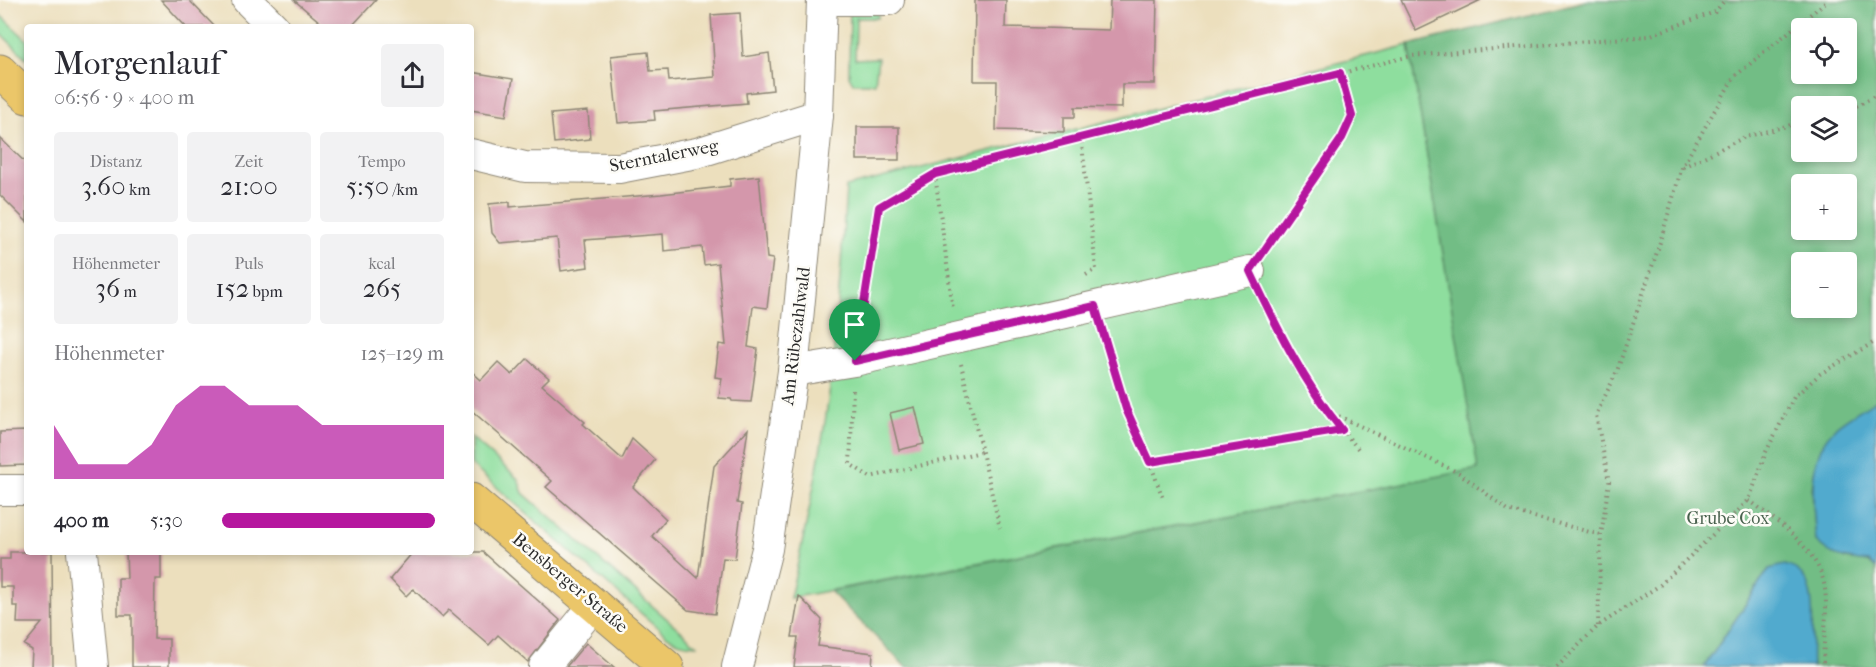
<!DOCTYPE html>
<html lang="de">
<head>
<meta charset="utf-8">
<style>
  :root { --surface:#fff; --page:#f2f2f3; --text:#2b2b33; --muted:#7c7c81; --accent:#b5179e }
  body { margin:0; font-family:"IM FELL French Canon",serif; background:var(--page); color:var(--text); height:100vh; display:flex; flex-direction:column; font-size:22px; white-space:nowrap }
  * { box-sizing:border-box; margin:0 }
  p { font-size:20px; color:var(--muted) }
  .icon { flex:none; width:33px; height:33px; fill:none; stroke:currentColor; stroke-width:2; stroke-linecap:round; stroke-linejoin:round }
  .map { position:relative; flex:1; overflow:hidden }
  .panel { position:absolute; left:24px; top:24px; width:450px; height:531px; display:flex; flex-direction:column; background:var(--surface); border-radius:6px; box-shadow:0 3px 9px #0003 }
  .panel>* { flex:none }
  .tools { position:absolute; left:1791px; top:18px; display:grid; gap:12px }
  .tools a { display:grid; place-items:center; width:66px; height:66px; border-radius:6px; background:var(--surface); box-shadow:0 3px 9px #0003; font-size:30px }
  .pin { position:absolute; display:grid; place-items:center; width:51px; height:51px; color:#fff; margin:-62px -26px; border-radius:50% 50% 50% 0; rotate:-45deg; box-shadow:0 0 6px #0007 }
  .pin .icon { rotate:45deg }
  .round { display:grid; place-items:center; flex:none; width:63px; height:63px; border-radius:6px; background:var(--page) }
  .overview { display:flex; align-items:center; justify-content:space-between; height:102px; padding:0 30px }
  h1 { font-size:33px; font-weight:600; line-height:45px }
  .figures { display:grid; grid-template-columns:repeat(3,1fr); gap:9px; height:102px; padding:6px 30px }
  .figures div { display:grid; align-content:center; border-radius:6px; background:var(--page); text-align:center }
  .figures b { font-size:26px; font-weight:600 }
  .figures small { font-size:16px; font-weight:400 }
  .figures p { font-size:16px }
  .chart { height:168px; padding:12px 30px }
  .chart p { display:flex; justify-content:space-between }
  .chart svg { width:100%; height:108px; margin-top:6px; fill:var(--accent); opacity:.7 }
  ul { padding:0 30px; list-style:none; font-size:20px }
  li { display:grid; grid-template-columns:96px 72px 1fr; align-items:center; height:45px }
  li i { height:15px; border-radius:8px; background:var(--accent) }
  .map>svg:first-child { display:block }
</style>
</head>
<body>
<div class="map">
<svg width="1876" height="667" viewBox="0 0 1876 667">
  <rect width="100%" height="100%" fill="#fdfcf7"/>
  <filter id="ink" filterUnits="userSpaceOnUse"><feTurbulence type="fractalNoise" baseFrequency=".0167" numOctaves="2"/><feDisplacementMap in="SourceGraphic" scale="12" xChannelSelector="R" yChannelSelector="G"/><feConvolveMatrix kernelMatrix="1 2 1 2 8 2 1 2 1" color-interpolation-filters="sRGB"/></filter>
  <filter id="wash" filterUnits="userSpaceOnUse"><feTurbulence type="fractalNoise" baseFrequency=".008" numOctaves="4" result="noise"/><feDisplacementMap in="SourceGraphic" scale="24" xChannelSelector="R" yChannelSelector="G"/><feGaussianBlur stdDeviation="1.35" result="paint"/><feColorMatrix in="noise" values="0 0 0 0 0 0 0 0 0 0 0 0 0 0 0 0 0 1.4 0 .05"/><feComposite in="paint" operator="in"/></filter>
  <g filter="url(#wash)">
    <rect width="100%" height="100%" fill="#ecdfbd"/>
    <!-- green -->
    <g fill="#8ede9e" stroke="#5c8464" stroke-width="1.5">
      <path d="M850,13h28v5h-22l-1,41 23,-1 -3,25h-22l-4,-7z"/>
      <path d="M0,15l27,25v19l-27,-26z"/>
      <path d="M1409,45l70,424 -689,129c16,-70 31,-140 40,-211 8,-67 12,-133 16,-200z"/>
      <path d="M471,437l47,42 5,14 174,152c-13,0 -21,-3 -31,-10l-195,-170z"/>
    </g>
    <!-- forest -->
    <path fill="#72bd85" stroke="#4e7458" stroke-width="1.5" fill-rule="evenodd" d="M1589,0h287v400l-39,26 -23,46 -2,18 4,51 29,18 24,3 7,7v98h-64l-2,-17 -41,-81 -65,98h-798l-76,-76 648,-122 -69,-424zM1802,28h44v46h-44zM1802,106h44v46h-44zM1802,184h44v46h-44zM1802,262h44v46h-44z"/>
    <!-- water -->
    <g fill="#51aace" stroke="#3e6a7c" stroke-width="1.5">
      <path d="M1876,400v169l-7,-7c-25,-3 -34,-3 -53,-21 -3,-39 -11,-85 21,-115 12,-10 27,-18 39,-26z"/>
      <path d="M1785,565c4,2 10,3 13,6 23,18 11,69 14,96h-108l65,-98z"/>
    </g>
    <g id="blocks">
      <!-- building -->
      <g fill="#d497ab">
        <path d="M161,0h28l26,27h-29z"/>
        <path d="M294,0h82l-25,27h-25z"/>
        <path d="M975,0h31l-1,27 104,3 1,-30h47l-2,84h-33v24l-47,-1v10h-11v15l-68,-2 1,-49h-23z"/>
        <path d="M1401,0h80l-65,31z"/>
        <path d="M740,13l3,44 26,-4 4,37 -27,3 1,10 -93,8 1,9 -37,3 -7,-67 37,-4 2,19 18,-1 1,11 46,-4 -4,-62z"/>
        <path d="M471,72l42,7 -7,37 -35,-6z"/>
        <path d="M588,111l2,28 -36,4 -3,-29z"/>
        <rect x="857" y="127" width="42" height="33"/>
        <path d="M0,138l27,26v58l-27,-27z"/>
        <path d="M759,176l8,82 6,1 -6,49 -14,-2 -5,41 10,2 -7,53 -19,-1 -1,-2 -12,-1 3,-20 -7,-1 4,-33 7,1 -8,-82 -14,2 -2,-18 -38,4 -1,-17 -78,6 3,27 -27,4 -4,-33 -57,5 -8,-10 -3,-29 21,-2v5l151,-13 69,-8v-7z"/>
        <path d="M527,359l22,19 -7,7 43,37 -2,2 39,35 10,-20 23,21 -22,27 33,32 -14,17 46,42 16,-112 34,-37 -11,74 5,1 -7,55 -12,-1 -8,56 -27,-4 -142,-123 6,-6 -81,-71v-39l10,9 17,-18 14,13z"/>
        <path d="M915,407l9,37 -25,6 -9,-37z"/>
        <path d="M26,431l1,34 -27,1v-34z"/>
        <path d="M10,552h42l1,115h-22l1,-17 -8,-5 18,-22h-25l1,-17h-5v-19h-13v-28h10z"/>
        <path d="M126,552h35v27h-6l-1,60h15v28h-37v-52h-14v-37h9z"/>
        <path d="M413,552h70l77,68 -32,42 -30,-27 -9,10 -40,-35 -7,7 -29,-28 -7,7 -16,-17z"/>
        <path d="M799,596l23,24 -4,26 55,7 -1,14h-78l4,-30h-6z"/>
        <path d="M586,643l28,24h-48z"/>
      </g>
    </g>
  </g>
  <g filter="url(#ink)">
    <use href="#blocks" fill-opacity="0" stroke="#8c8574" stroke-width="1.5"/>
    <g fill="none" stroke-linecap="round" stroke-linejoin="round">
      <!-- minor casing -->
      <g stroke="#8c8574" stroke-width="32">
        <g id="minor">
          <path d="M247,0l27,27"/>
          <path d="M822,0h67"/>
          <path d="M471,154l54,13 94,1 78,-15 121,-38"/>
          <path d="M793,371l61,-10 396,-90"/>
          <path d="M0,490h27"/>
          <path d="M82,552l11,115"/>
          <path d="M544,667l51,-63"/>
          <path d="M737,667l30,-118 26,-178 25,-256 4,-115"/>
        </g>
      </g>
      <!-- major casing -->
      <g stroke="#8c8574" stroke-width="35">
        <g id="major">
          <path d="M0,71l27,26"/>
          <path d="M471,500l196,167"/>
        </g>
      </g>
      <!-- path -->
      <g stroke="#8c8574" stroke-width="4" stroke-dasharray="1.5 4.5" stroke-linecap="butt">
        <path d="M1846,112l30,-17"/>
        <path d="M1081,136l15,133 -10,6 1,3"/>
        <path d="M1683,167l62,-30 57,-15"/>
        <path d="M935,174l18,136"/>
        <path d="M1265,248l77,-110 10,-22 -12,-43"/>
        <path d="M1261,296l15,30 49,83 34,41"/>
        <path d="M859,332l20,-125 56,-33 476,-118 237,-20 67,-24 10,-12"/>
        <path d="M1102,332l24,77 24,53 13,37"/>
        <path d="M961,364l39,164"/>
        <path d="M853,390l-3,74 20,13 111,-25"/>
        <path d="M1328,411l131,62 49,37 93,25"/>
        <path d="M1150,462l191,-32"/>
        <path d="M1749,500c28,22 71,49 76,89 3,25 -2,52 -2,78"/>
        <path d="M1598,626l3,-91 8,-53 -13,-67 21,-44 41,-122 24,-82 52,-90 94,-77"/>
        <path d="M1557,667l41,-41 62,-41 89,-85 17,-48 28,-55 26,-23 56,-33"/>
      </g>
      <!-- minor -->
      <use href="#minor" stroke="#fff" stroke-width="30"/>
      <!-- major -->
      <use href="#major" stroke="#ebc669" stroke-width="33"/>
    </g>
  </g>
  <g fill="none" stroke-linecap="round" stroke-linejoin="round" filter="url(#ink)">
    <!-- route casing -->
    <g stroke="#fff" stroke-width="12">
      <path id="route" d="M1340,73l12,43 -10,22 -92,133c26,55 53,111 92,159l-192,32 -24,-53 -31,-103 -240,55 24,-154 56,-33z"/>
    </g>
    <!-- route -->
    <use href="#route" stroke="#b5179e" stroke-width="8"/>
  </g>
  <g text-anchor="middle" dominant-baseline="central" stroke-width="5" stroke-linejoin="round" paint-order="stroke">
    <!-- street labels -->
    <g font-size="18" fill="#2b2b2b" stroke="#fdfcf7">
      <text transform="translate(664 156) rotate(-11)">Sterntalerweg</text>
      <text transform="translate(796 336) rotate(-83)">Am Rübezahlwald</text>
      <text transform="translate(570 583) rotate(40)">Bensberger Straße</text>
    </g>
    <!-- park labels -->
    <g font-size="18" fill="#49614e" stroke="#fdfcf7">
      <text x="1728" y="518">Grube Cox</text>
    </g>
  </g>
</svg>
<div class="tools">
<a><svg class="icon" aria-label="locate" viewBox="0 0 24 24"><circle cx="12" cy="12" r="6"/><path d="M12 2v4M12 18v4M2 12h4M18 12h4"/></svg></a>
<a><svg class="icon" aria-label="layers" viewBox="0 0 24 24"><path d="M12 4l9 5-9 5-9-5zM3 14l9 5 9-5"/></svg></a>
<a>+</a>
<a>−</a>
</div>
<div class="pin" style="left:855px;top:361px;background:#1e9e55"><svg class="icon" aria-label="arrive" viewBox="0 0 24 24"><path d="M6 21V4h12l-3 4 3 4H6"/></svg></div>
<section class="panel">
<div class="overview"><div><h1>Morgenlauf</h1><p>06:56 · 9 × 400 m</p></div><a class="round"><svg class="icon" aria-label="share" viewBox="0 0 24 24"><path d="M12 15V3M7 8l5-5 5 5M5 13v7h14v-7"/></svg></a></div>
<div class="figures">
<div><p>Distanz</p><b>3.60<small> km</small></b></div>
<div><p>Zeit</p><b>21:00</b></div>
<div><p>Tempo</p><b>5:50<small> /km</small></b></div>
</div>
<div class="figures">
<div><p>Höhenmeter</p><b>36<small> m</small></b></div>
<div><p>Puls</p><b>152<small> bpm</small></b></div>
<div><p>kcal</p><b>265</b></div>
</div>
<div class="chart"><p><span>Höhenmeter</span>125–129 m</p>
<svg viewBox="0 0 160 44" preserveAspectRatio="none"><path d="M0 44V22L10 38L20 38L30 38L40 30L50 14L60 6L70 6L80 14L90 14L100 14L110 22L120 22L130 22L140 22L150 22L160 22V44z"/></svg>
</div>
<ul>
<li><b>400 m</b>5:30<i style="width:96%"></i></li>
</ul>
</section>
</div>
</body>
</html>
